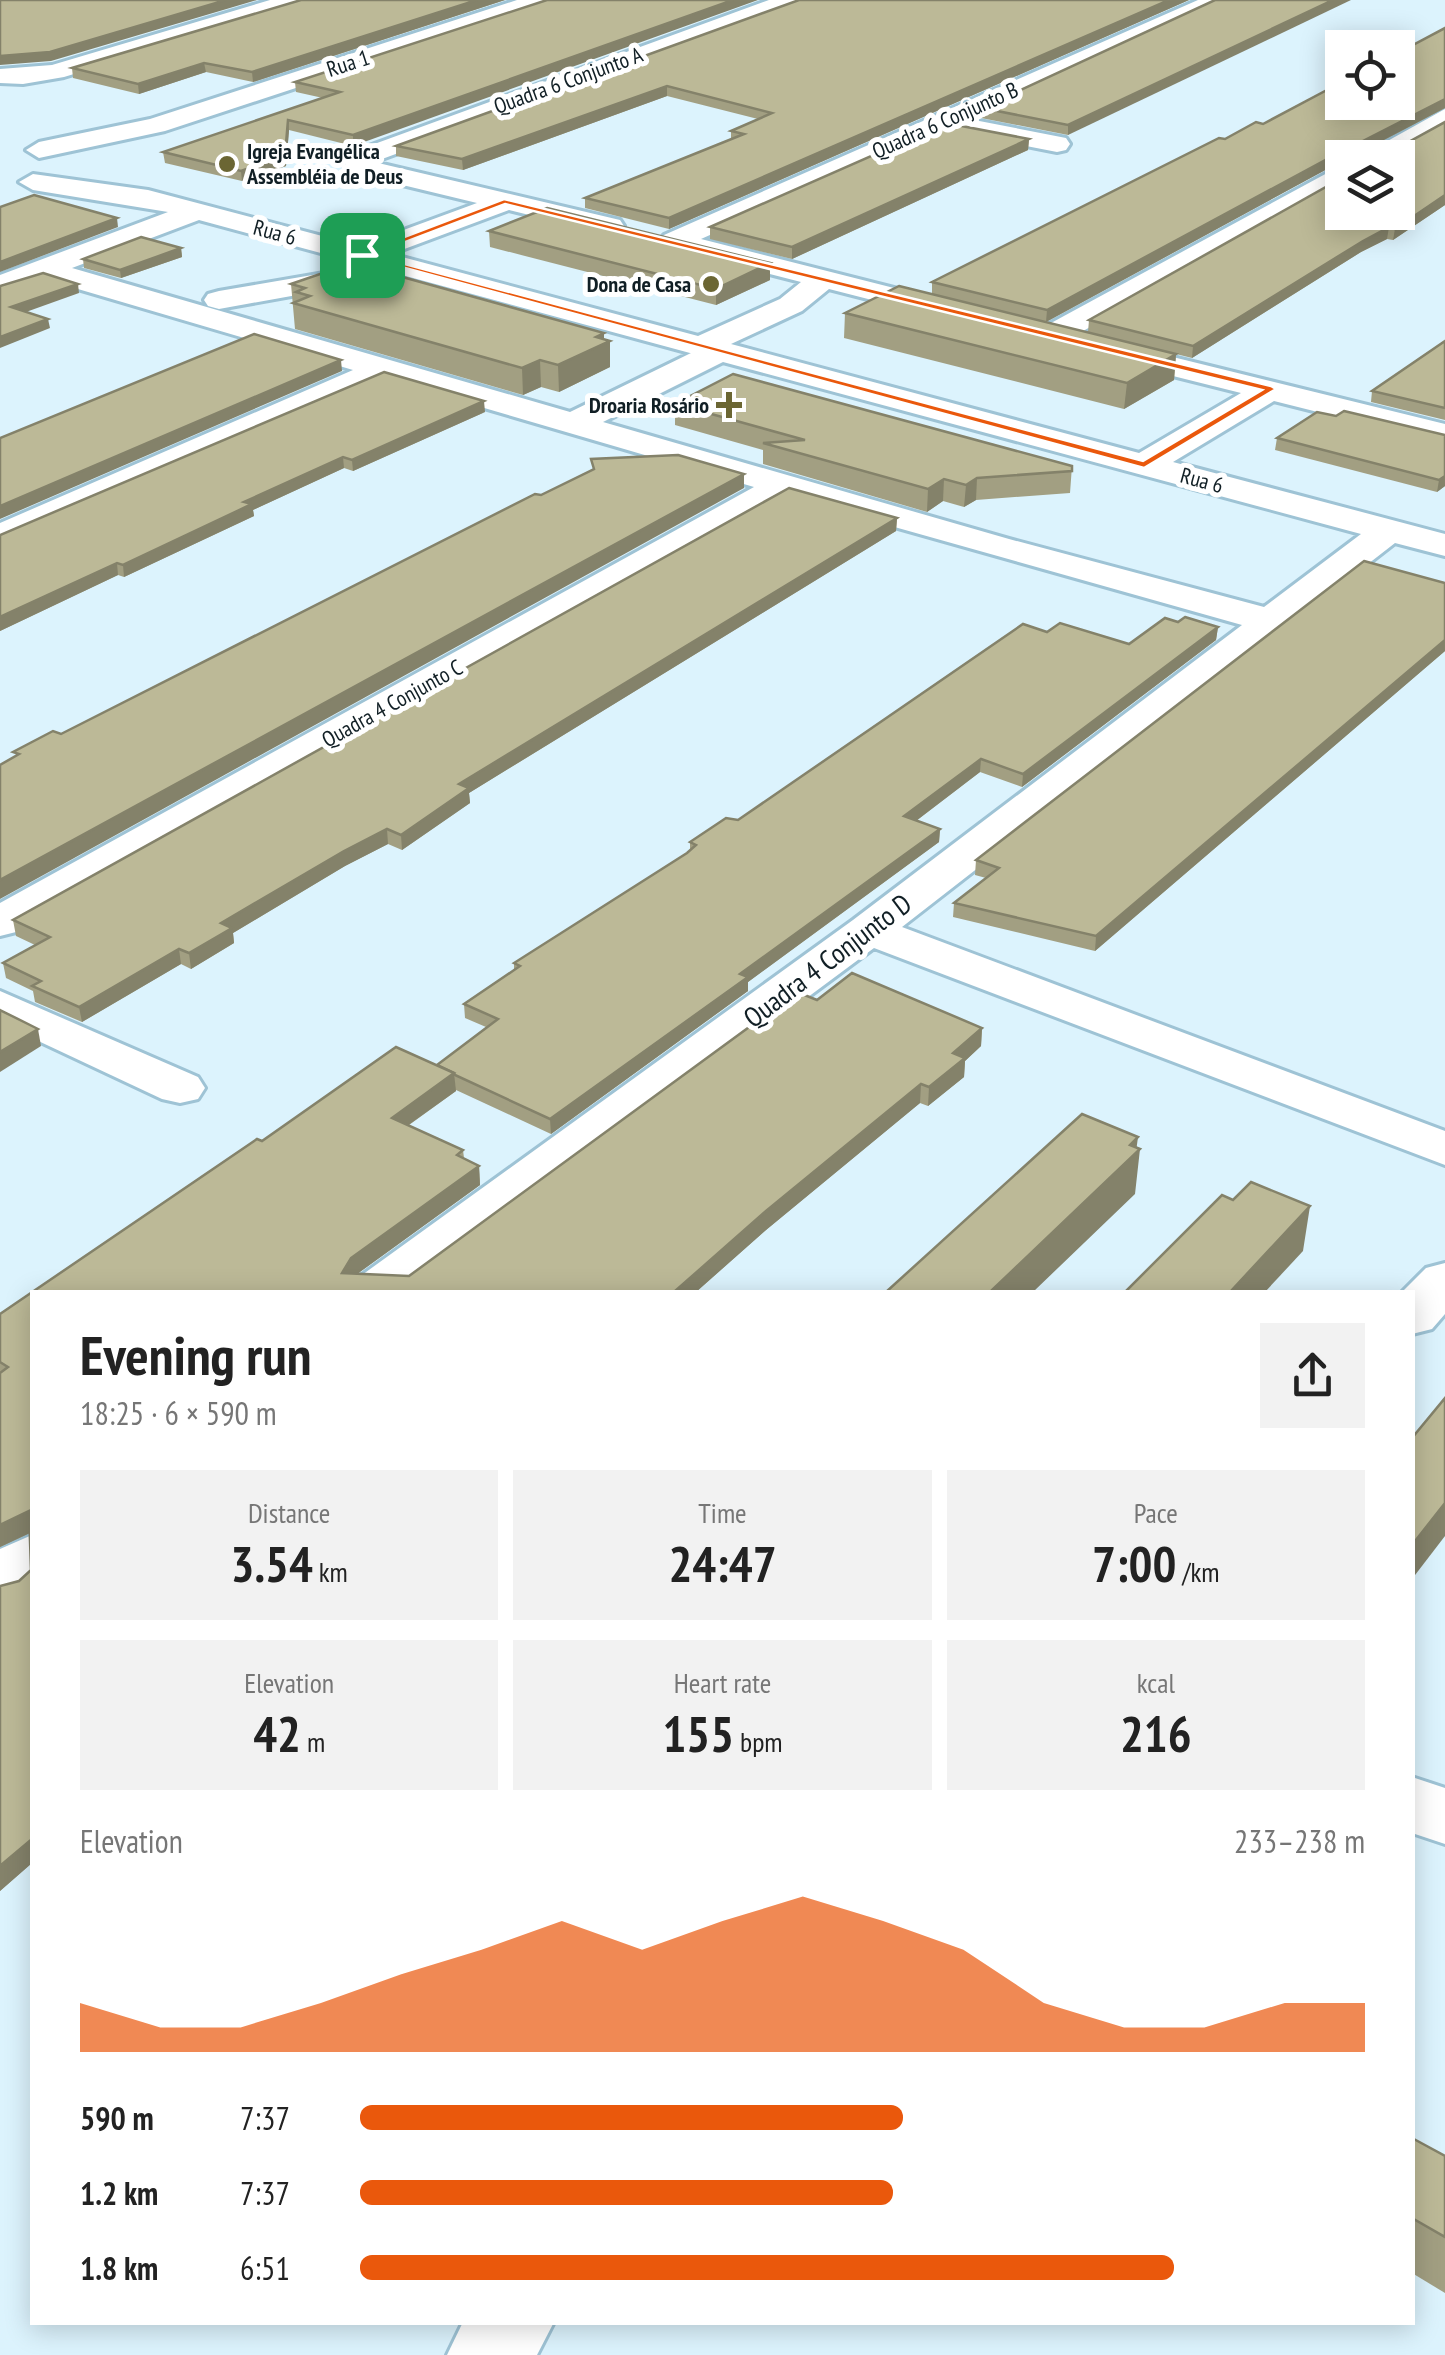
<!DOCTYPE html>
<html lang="en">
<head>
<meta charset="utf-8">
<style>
  :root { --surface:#fff; --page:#f2f2f2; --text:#222; --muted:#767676; --accent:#ea580c }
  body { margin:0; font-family:"PT Sans Narrow",sans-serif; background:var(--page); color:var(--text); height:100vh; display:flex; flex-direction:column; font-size:38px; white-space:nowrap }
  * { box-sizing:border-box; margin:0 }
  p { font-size:32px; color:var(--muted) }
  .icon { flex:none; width:55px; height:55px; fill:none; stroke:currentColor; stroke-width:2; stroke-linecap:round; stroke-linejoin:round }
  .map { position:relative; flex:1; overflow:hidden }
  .drawer { position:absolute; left:30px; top:1290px; width:1385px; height:1035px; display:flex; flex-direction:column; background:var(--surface); border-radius:0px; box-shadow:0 5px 25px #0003 }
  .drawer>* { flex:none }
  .controls { position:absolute; left:1325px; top:30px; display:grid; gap:20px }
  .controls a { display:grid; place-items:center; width:90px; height:90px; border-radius:0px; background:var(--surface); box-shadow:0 5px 25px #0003; font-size:50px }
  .pin { position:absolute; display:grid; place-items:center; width:85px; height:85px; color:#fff; margin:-42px; border-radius:20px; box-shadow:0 5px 15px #0006 }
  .round { display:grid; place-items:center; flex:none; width:105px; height:105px; border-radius:0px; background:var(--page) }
  .overview { display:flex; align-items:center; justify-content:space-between; height:170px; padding:0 50px }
  h1 { font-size:55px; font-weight:600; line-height:75px }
  .metrics { display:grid; grid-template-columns:repeat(3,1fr); gap:15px; height:170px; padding:10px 50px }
  .metrics div { display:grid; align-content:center; border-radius:0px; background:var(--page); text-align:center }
  .metrics b { font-size:50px; font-weight:600 }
  .metrics small { font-size:28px; font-weight:400 }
  .metrics p { font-size:28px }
  .chart { height:280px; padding:20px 50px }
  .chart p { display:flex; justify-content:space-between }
  .chart svg { width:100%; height:180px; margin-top:10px; fill:var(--accent); opacity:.7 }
  ul { padding:0 50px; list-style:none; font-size:32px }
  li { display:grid; grid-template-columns:160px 120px 1fr; align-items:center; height:75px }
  li i { height:25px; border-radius:12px; background:var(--accent) }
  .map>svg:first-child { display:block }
</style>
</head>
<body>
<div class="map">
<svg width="1445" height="2355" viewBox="0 0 1445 2355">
  <rect width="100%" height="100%" fill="#dcf3fd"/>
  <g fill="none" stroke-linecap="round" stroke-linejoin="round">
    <!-- minor casing -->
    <g stroke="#9ec3d5" stroke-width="6">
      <g id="minor">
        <path d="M270,0h35l-3,5 -238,72 -41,7 -23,-1v-14l52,-4z"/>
        <path d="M517,0h34l-3,5 -383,126 -126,27 -13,-8 13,-8 111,-23z"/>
        <path d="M769,0h33l-3,5 -425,157 246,58 4,6 -4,6 -10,3 -101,-25 -118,44 307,82 82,-37 21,-17 -110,-28 -3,-9 -14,5 -10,-3 -4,-6 4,-6 534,-235h30l-259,119 97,19 4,6 -4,6 -9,2 -112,-22 -244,109 260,66 4,6 -4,6 -11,3 -121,-31 -27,22 -71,33 408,109 102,-60 -144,-36 -5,-7 5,-7 11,-2 337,83v20l-171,-43 -101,61 272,72v22l-50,-13 -493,384 543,204v34l-571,-217 -463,344h-63l7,-12 498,-360 389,-295 -454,-128 -772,435 -16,4v-33l754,-416 -369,-108 -385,168v-24l353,-153 -309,-91 -44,15v-19l168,-63 -135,-22 -14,-8 14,-8 115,16 212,56 117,-43 -124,-30 -10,-13 4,-6zM199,220l491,133h1l-121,59 -498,-144zM723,362l638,172 -97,73 -255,-68 -406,-117z"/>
        <path d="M1445,109v18l-54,31h-34z"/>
        <path d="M1342,165v19l-280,159h-22l-5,-7 5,-7z"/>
        <path d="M359,267l10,3 5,6 -5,6 -150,27 -11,-3 -4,-6 4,-6 11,-3z"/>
        <path d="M0,991l198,86 7,11 -7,11 -18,4 -18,-4 -162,-76z"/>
        <path d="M1445,1263v51l-13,15 -20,5v-42h-10l24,-24z"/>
        <path d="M32,1535v55l-10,8 -22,7v-56z"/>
        <path d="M1412,1777l33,11v56l-33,-11z"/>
        <path d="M463,2322h91l-17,33h-90z"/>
      </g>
    </g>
    <!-- minor -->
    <use href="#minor" fill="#fff" fill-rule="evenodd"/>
  </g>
  <!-- wall -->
  <g fill="#a29f82">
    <path d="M301,0h204l-252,82 -47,-10 -67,22 -66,-16 -1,-10z"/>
    <path d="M547,0l-194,146 -64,-16 -3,36 -44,15 -77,-18 -2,-11 160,-54 -27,-6 -1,-10z"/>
    <path d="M799,0h390l-520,229 -84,-21v-10l146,-59v-8l27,-12 -91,-23 -204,74 -67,-14v-10z"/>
    <path d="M1215,0l-147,135 -87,-17 1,-10z"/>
    <path d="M1445,28v80l-80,42h29l51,-28v83l-52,35 -6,-1 -26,13 -169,106 -16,-4 -2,26 -50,29 -280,-71 1,-25 243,19 1,-12 309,-162h-56v4h-2l-294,160 -114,-28v-12l293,-143 38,-15z"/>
    <path d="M1029,139l-1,11 -236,109 -82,-20v-12z"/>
    <path d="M489,231l281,49 -54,25 -226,-58z"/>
    <path d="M181,248l1,9 -61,21 -37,-10 -1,-9z"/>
    <path d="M291,284l313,55 6,28 -51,25 -18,-5 -18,8 -228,-66z"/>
    <path d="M1445,341v79l-74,-18 1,-11z"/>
    <path d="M675,404l397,62 -2,27 -94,7 -12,7 -21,-6 -16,11 -164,-48v-14l-88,-25z"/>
    <path d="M485,412l-132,59 -9,-3 -91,42 1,6 -130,61 -6,-2 -118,56v-96z"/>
    <path d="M1336,416l109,19v51l-8,6 -162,-42 2,-12z"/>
    <path d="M897,518l-1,13 -427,262 1,10 -68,47 -14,-6 -43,22 -112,67 1,10 -43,26 -10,-5 -99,58 -47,-20 -2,-11 -27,-13 -3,-15 32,-18 -19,-9 -3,-16z"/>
    <path d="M1445,583v68l-350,300 -142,-34 1,-14 32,-25 -11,-3 1,-15z"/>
    <path d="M1185,617l33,10 -2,13 -194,147 -42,-15 -64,49 24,8 -1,13 -191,140v9l-197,143 -95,-44v1l-47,34 54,25 1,8 15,8 1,19 -123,89 52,2 388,-284 20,8 35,-27 130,55 -1,18 -16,15 -1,16 -36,29 -8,-3 -154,127 -70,62h-664v571l-32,28v-305l19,-5 12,-11 -1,-37 -30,14v-233l257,-175 5,2 134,-94 41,18 49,-38 -21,-9 -1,-14 50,-34v-7l173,-110 3,-3v-8l36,-24 12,2 285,-196 24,8 13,-9 69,21 36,-26 13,4z"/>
    <path d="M1412,2138l33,18v137l-33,-20z"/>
  </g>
  <!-- shaded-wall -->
  <g fill="#84826a">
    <path d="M226,0h31l-206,61 -51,4v-9z"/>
    <path d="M477,0h28l-252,82 -1,-10z"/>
    <path d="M733,0h25l-405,146v-11z"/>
    <path d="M1169,0h20l-520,229v-11z"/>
    <path d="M1333,0h18l-283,135v-10z"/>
    <path d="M204,63l2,9 -67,22 -1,-10z"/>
    <path d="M667,86v10l-204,74 -1,-11z"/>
    <path d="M1445,99v9l-90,47 2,-11z"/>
    <path d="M288,120l1,10 -3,36 -44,15 -1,-10z"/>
    <path d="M1029,139l-1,11 -236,109v-12z"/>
    <path d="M1342,151l-2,11 -294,160 1,-12z"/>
    <path d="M1445,195v10l-52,35 2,-11z"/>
    <path d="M117,218l1,9 -118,45v-10z"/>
    <path d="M1389,227l-2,12 -26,13 -169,106 1,-12 170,-105z"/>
    <path d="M181,248l1,9 -61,21 -1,-8z"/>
    <path d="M770,263v17l-54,25v-16z"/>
    <path d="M78,284l1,9 -67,24 -1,-10z"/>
    <path d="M48,319l2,9 -50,20v-11z"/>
    <path d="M604,333v10l6,-2v26l-51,25 -1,-27 38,-28z"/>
    <path d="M1176,354l-2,26 -50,29 3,-26z"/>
    <path d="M341,360l1,11 -342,148v-13z"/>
    <path d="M540,360l1,27 -18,8 -1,-27z"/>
    <path d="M484,401l1,11 -132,59 -1,-11z"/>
    <path d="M343,457l1,11 -91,42 1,6 -130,61 -1,-12 121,-63z"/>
    <path d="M744,474v14l-744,411v-19z"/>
    <path d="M1445,476v10l-8,6 2,-12z"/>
    <path d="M977,478l-1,22 -12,7 2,-22z"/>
    <path d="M944,479l-1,22 -16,11 1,-23z"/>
    <path d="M897,518l-1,13 -427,262 1,10 -68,47 -1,-15 58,-51z"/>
    <path d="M117,563l1,12 -118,56v-14z"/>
    <path d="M1218,627l-2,13 -194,147 1,-13z"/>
    <path d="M1445,640v11l-350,300 1,-15z"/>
    <path d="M981,759l-1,13 -76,58v-14z"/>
    <path d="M387,829l1,15 -43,22 -112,67 1,10 -43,26 -2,-16 32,-30 123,-72z"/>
    <path d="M940,829l-1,13 -191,140v9l-197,143 -1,-15 190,-145z"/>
    <path d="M179,949l2,15 -99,58 -3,-15z"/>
    <path d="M982,1028l-1,18 -16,15 -1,16 -36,29 1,-19 24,-34z"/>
    <path d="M38,1029l3,17 -41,26v-20z"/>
    <path d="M454,1073l2,18 -63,45 -1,-18z"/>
    <path d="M921,1084l-1,19 -154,127 -70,62h-22l92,-81z"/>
    <path d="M1138,1137l-2,15 4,-3 -5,45 -102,98h-43z"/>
    <path d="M479,1166l1,19 -127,92 -11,-4 9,-15z"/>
    <path d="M1310,1206l-7,45 -38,41h-35z"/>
    <path d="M1445,1503v33l-33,43v-34z"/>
    <path d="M29,1511l3,21 -32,15v-22z"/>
    <path d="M32,1839v24l-32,28v-25z"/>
  </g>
  <!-- building -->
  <g fill="#bcb997" stroke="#84826a" stroke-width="2.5">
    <path d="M0,0h226l-176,52 -50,4z"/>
    <path d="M301,0h176l-225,72 -48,-9 -66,21 -66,-16z"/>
    <path d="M547,0h186l-380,135 -65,-15 -3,35 -44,16 -78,-19 177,-60 -45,-10z"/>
    <path d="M799,0h370l-500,218 -84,-20 159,-64 -13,-3 41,-18 -105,-27 -205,73 -66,-13z"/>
    <path d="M1215,0h118l-265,125 -86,-17z"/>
    <path d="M1445,28v71l-88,45 -1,6h38l51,-28v73l-50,34 -6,-2 -26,14 -170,105 -104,-26 253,-142v34h56v-54h-52v-6l-4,-1 -295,159 -115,-28 287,-144 6,1 31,-17 7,2 79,-42v20h56v-49z"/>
    <path d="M946,123l83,16 -237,108 -82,-20z"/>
    <path d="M34,195l83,23 -117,44v-55z"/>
    <path d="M547,208l223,55 -54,26 -227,-58z"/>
    <path d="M141,237l40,11 -61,22 -37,-11z"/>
    <path d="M352,263l252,70 -8,4 14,4 -52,24 -18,-5 -18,8 -229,-65 17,-7 -14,-4 9,-4 -14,-4z"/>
    <path d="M43,273l35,11 -67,23 37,12 -48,18v-51z"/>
    <path d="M899,286l277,68 -49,29 -282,-70z"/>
    <path d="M254,334l87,26 -341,146v-68z"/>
    <path d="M1445,341v67l-73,-17z"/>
    <path d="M384,372l100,29 -132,59 -9,-3 -99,45 8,2 -129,61 -6,-2 -117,54v-82z"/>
    <path d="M733,374l339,92v5l-95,7 -11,7 -22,-6 -16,10 -165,-46 42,-3 -130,-36z"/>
    <path d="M1344,411l101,24v41l-6,4 -162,-42 40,-26 19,4z"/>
    <path d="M678,455l66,19 -744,406v-115l19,-11 -6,-2 40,-21 8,3 474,-240 6,1 53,-26 -3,-10z"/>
    <path d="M789,488l108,30 -438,266 10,4 -68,47 -14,-6 -43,22 -123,72 11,5 -43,25 -10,-4 -100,58 -47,-21 9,-5 -38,-18 47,-26 -37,-17z"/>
    <path d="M1364,561l81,22v57l-349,296 -142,-33 45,-35 -23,-8z"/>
    <path d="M1185,617l33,10 -195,147 -42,-15 -77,57 36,13 -200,145 8,3 -198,142 -95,-44 -1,-2 -17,-8 61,-46 -34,-15 56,-38 -6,-3 173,-110 9,-8 -6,-3 36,-24 12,2 285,-196 24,8 13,-9 69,21 36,-26 13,4z"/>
    <path d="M852,973l130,55 -29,25 12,5 -36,29 -8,-3 -155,127 -92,81h-642v547l-32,27v-280l19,-5 12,-11 -2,-59 -29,14v-152l8,-6 -8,-5v-48l257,-175 5,2 134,-94 58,26 -62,45 71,32 -6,5 22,11 -128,92 -9,15 67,3 388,-284 20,8z"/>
    <path d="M0,1010l38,19 -38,23z"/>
    <path d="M1082,1114l56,23 -8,8 10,4 -150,143h-104z"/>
    <path d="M1251,1182l59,24 -80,86h-105l97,-97 11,5z"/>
    <path d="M1445,1398v105l-33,42v-107z"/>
    <path d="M1412,2138l33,18v81l-33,-19z"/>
  </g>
  <!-- route -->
  <path fill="#ea580c" stroke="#fff" stroke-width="2.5" fill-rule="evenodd" d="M504,199l767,187 5,3 -132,79 -787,-213zM505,204l757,186 -119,71 -772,-206z"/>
  <!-- markers -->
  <g fill="#6b6633" stroke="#fff" stroke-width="4">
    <circle cx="227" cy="164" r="10"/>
    <circle cx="711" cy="284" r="10"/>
    <path d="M724 390h10v10h10v10h-10v10h-10v-10h-10v-10h10z"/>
  </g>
  <g text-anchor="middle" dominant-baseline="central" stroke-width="10" stroke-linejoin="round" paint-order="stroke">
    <!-- far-street labels -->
    <g font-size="22" fill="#111f25" stroke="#fff">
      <text transform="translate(348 63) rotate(-18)">Rua 1</text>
      <text transform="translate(568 80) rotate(-20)">Quadra 6 Conjunto A</text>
      <text transform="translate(945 120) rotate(-24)">Quadra 6 Conjunto B</text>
      <text transform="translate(275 232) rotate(15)">Rua 6</text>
      <text transform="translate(1202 480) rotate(15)">Rua 6</text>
      <text transform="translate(392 703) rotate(-29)">Quadra 4 Conjunto C</text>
    </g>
    <!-- far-poi labels -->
    <g font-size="22" font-weight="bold" fill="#111f25" stroke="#fff" text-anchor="end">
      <text x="247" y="151" text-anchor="start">Igreja Evangélica<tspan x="247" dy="25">Assembléia de Deus</tspan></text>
      <text x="691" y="284">Dona de Casa</text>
      <text x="709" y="405">Droaria Rosário</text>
    </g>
    <!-- street labels -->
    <g font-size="28" fill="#111f25" stroke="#fff">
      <text transform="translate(827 960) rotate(-37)">Quadra 4 Conjunto D</text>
    </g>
  </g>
</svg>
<div class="controls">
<a><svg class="icon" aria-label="locate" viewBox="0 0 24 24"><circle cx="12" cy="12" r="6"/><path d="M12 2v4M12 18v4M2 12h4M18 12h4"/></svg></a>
<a><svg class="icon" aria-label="layers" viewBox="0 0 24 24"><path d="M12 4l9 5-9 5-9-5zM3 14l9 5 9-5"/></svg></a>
</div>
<div class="pin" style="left:362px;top:255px;background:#1e9e55"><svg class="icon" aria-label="arrive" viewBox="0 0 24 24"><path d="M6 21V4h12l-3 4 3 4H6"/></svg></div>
<section class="drawer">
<div class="overview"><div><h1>Evening run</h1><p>18:25 · 6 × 590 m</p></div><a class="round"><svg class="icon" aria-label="share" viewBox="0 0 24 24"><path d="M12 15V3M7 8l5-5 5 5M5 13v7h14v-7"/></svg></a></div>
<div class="metrics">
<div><p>Distance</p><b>3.54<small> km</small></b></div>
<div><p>Time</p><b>24:47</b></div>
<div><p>Pace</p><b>7:00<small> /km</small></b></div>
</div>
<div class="metrics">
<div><p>Elevation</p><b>42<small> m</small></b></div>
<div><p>Heart rate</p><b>155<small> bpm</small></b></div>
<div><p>kcal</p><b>216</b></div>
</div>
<div class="chart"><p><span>Elevation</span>233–238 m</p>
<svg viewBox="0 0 160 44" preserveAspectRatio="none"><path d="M0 44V32L10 38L20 38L30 32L40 25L50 19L60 12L70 19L80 12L90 6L100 12L110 19L120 32L130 38L140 38L150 32L160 32V44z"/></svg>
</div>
<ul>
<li><b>590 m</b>7:37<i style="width:54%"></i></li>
<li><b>1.2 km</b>7:37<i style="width:53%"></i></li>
<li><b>1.8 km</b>6:51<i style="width:81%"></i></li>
</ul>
</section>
</div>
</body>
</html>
